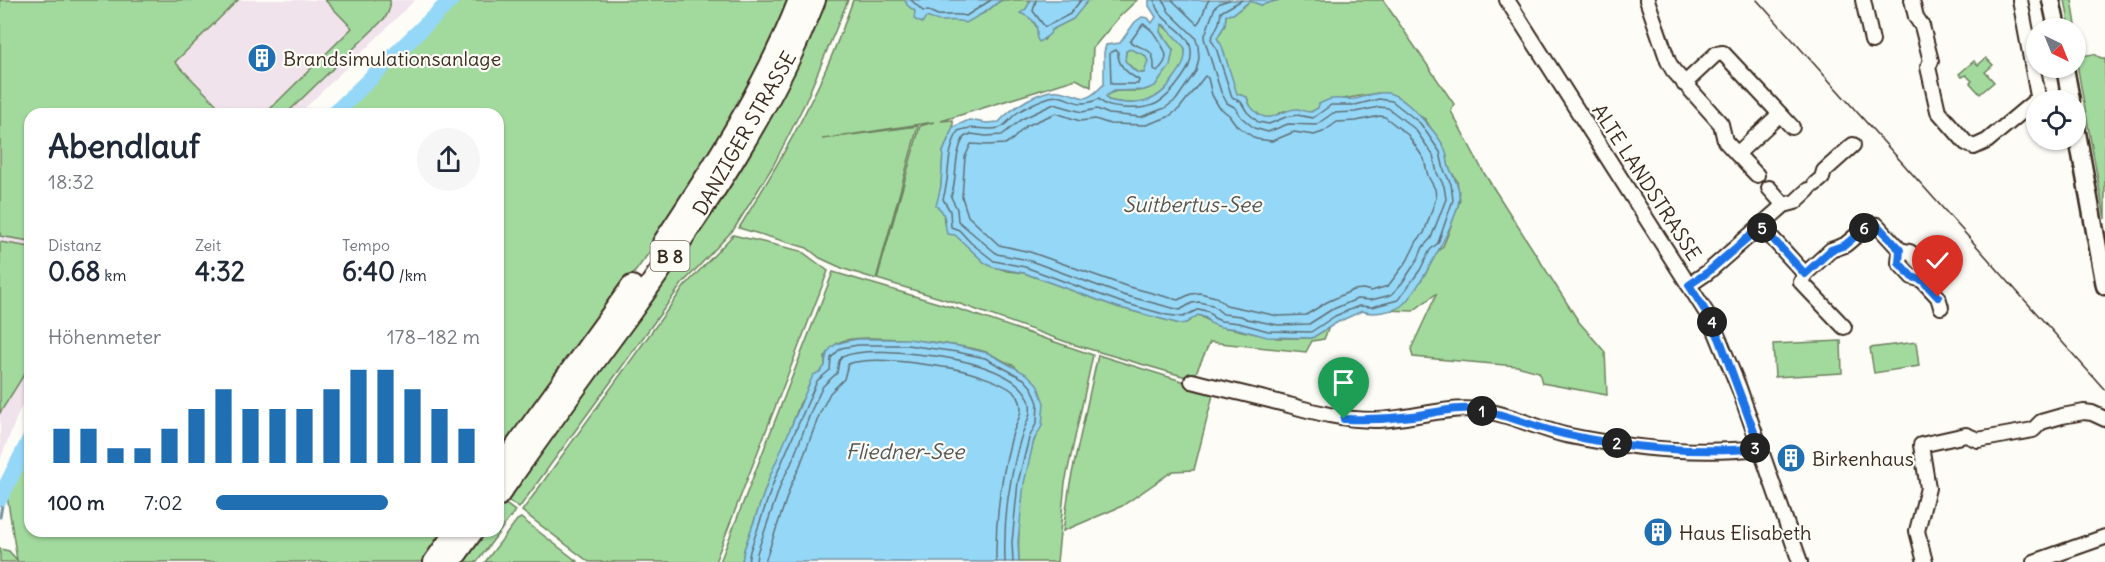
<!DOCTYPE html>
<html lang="de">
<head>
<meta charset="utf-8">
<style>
  :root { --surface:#fff; --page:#f6f6f7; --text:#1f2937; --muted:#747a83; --accent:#1f6fb2 }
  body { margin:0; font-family:Delius,sans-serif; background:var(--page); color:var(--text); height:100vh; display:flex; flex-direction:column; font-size:22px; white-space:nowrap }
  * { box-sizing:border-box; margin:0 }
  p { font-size:20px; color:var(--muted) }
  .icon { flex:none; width:33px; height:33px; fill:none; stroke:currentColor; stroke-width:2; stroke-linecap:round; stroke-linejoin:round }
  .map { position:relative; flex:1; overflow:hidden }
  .sheet { position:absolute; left:24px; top:108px; width:480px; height:429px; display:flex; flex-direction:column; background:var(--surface); border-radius:18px; box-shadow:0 2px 4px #0004 }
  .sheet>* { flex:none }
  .needle { width:39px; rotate:137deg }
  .controls { position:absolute; left:2026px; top:18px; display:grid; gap:12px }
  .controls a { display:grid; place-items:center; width:60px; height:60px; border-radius:50%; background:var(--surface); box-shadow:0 2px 4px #0004; font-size:30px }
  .pin { position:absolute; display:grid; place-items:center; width:51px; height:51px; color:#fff; margin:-62px -26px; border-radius:50% 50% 50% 0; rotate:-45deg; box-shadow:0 0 6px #0007 }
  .pin .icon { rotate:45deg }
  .km { position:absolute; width:30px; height:30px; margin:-15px; border-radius:50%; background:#222; color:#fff; font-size:16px; line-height:30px; text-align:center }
  .round { display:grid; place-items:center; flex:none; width:63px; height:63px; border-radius:32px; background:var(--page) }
  .head { display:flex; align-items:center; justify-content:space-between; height:102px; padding:0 24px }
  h1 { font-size:33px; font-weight:800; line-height:45px }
  .figures { display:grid; grid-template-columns:repeat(3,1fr); gap:9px; height:102px; padding:6px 24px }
  .figures div { display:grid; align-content:center }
  .figures b { font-size:26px; font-weight:800 }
  .figures small { font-size:16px; font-weight:400 }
  .figures p { font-size:16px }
  .chart { height:168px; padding:12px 24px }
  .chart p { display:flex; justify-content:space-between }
  .chart svg { width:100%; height:108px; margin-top:6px; stroke:var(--accent); stroke-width:6 }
  ul { padding:0 24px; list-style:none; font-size:20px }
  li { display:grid; grid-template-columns:96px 72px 1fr; align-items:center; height:45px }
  li i { height:15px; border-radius:8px; background:var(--accent) }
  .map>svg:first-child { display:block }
</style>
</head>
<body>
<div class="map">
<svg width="2105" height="562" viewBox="0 0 2105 562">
  <rect width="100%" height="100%" fill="#fdfcf7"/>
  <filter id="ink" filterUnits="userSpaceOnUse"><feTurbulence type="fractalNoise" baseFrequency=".0167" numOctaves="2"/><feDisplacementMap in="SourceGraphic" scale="12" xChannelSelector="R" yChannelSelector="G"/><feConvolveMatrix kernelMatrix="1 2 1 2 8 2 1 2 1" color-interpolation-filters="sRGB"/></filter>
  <g filter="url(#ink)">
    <!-- built -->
    <path fill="#f0e3eb" d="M0,0h415l-116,114h-269v281l-9,12 -21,53z"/>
    <!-- green -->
    <g fill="#a2da9e" stroke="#6e825e" stroke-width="1.5">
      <path d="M0,0h238l-63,62 46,47 -3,5h-188v127l-30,-5z"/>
      <path d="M325,0h65c1,7 -1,12 -5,18l-99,96h-21l87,-86z"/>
      <path d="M455,0h338l-31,67 -103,172 -161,221v-346h-159z"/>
      <path d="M821,0h27l-43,103 -32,63 -39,63 -52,55 -163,224 -16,-11 177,-244z"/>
      <path d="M853,0h52c13,25 56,24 79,13 6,-3 12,-11 19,-13 8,0 19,0 28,0l-5,9 18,31 7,-10 22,-11 14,-19h50l-18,17 -26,31 -2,39 -15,-8 -135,42 12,-1v7l-10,25 -2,34 -4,20 6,3 1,14 41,40 22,8 17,2 93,34 63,17 6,-1 12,-8c8,3 15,10 23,12 8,2 14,1 21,4l35,7h35l17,-11 -5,12 -12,2 -6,11 -96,-10 -17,37 -121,-35 -112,-40 -83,-25 43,-153 14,-4 -112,17 96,-13 -42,153 -32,-10 -24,-11 -13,-10 -68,-20c45,-72 87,-147 114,-228z"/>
      <path d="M1279,0h104l71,104 -3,7 33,62 95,149 26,30 2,43 -65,-12 -3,-11 -22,-6 -104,-9 -2,-8 26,-56 -24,18 -28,-1 11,-2 11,-8 19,-27 9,-19 8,-8 5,-12 12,-34 -3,-19 -8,-13 -4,-18 -20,-31 -47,-26 -35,6 -24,9 -8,4 -27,-1 -15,8 -7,-2 -11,-9 -4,-11 -10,-3c-9,-17 -9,-39 -20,-56l8,-13 1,-10 7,-1 18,-13 10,4z"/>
      <path d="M2065,0h7l9,56 13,-2 7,4h4v161l-29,-160v-31h-6z"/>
      <path d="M1161,24l22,20c11,22 -20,56 -42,59 -10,1 -24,-1 -33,-3l-2,-4c14,-13 38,5 52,-16 10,-14 12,-12 15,-30l-13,-18z"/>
      <path d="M1130,49l15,6 3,6 -4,12c-9,1 -13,-7 -19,-12l1,-10z"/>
      <path d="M1986,58l7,7 -8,7 9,10 -14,12 -10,-11 2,-2 -6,-6 -4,2 -3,-3 15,-13 4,4z"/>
      <path d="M733,235l68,16 27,20 -113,291h-126l-67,-51 162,-224z"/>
      <path d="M0,242l30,5v118l-30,48z"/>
      <path d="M833,272l125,37 135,46 -28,128 -8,79h-38c-2,-43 3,-94 20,-134l-24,-62c-10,-4 -20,-10 -29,-14 -24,-8 -128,-21 -148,-9 -5,3 -9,10 -13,14v9l-25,37 -21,56 -9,17 -26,74 -2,12h-22z"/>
      <path d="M1841,341l1,32 -67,4 -2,-33z"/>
      <path d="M1916,342l3,24 -45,7 -4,-25z"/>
      <path d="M1098,355l116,36 -20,79 -21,1 -51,35 -59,25 7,-48z"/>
      <path d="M30,450v81h418l-22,31h-426v-13l9,2 8,9 -10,-65z"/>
      <path d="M500,500l15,11 -38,51h-21l22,-31h20v-28z"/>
      <path d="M521,518l57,44h-93l32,-42z"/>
    </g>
    <!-- water -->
    <g fill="#95d7f7" stroke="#7192a0" stroke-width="1.5" fill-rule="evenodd">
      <path d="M905,0h96l-16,12 -19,11c-9,-4 -16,-2 -26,-2 -5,0 -9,-3 -14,-4l-4,6 -8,-4 1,-8 -8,-6z"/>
      <path d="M1031,0h56v2l-14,17 -22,11 -1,4 -11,8c-5,-9 -1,0 -2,-11 0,-10 -8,-14 -17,-18l6,-4z"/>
      <path d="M1149,0h130l-18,5 -11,-4 -17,13 -7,1 -1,10 -8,13 5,8 15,48 10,3c1,7 4,11 10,16 14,12 25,-5 41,-4 4,1 8,3 13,3l7,-4 1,-4c4,-2 8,-4 12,-5 8,-1 16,1 23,0 12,-2 28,-10 40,-4 15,7 47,41 52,57 2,5 1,12 4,17 5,11 10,18 9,30 -1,20 -42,95 -58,107 -9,6 -30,9 -39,5l-24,11 -26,16 -45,-1 -29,-8 -18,-2 -10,-4 -4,-5 -8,-3 -12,8 -6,1 -63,-17 -93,-34 -32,-6 -7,-4 -30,-28 -8,-1c-3,-11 0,-22 -11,-28l5,-20 2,-34 10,-25 16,-7 17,3 13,-1c11,-13 42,-34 60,-31 25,3 22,17 45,-7v-32l2,-7 14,-2 15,-21 7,-5 6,1 4,5 4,-6 -7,-11zM1161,24l3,1 21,23c1,14 -3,19 -11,30 -17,26 -37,29 -66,22l-2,-4 8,-5 30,-1 11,-4 15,-20 3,-16 -13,-18zM1130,49l15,6 3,6 -4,12c-9,2 -13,-7 -19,-12l1,-10z"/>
      <path d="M858,339h50l50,7 30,7 40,22 9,9 7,19 -2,23 -8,14 -10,43 -6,59 1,20h-277l2,-12 26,-74 43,-101 7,-3 5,-6c0,-22 14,-24 33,-27z"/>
    </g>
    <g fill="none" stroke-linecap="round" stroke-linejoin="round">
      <!-- shore -->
      <g stroke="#5f6f75" stroke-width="1.5">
        <path d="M911,0l12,11c7,-1 9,2 15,4 8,1 18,-2 28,1l25,-16"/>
        <path d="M1036,0l-3,11 12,16 25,-13 11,-14"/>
        <path d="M1155,0c0,22 34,28 36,50 1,13 -3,19 -10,29 -17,24 -28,31 -57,29 -11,-1 -18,-1 -25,-9 -26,12 -31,-7 -49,-2 -10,3 -24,10 -33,16 -6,4 -11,13 -18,15 -15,4 -23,-4 -41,3 -13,25 -7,43 -15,68l7,12 1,16 8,3 12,13 23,18 31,6 95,35 47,13 16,2 16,-8 10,3 5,6 7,3 18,2 29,8 43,1 24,-16 24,-10 13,1 26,-7 22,-30 10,-20 8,-7 15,-43 -2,-16 -7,-14 -4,-18 -20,-29 -28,-22 -13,-2 -24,6h-24l-18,13 -16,-3 -11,2 -17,7 -11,-2 -11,-10 -6,-10 -9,-5 -16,-49 -5,-9 8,-16 2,-11 21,-12"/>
        <path d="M1163,0l6,12 26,25 3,8 1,13 -3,13 -20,29 -11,8 -24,9 -32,-3 -12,-5 -15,3 -28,-8 -32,15 -20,16 -16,1 -15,-2 -7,3c-11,19 -6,40 -13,60l6,12 1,12 39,33 31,6 95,35 57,15 12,-7 7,-1 13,3 11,9 18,2 6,3 31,6 31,-1 22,-14 26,-11 14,1 20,-5 11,-12 16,-24 5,-12 8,-9 15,-39 -2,-13 -7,-13 -4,-18 -18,-26 -27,-21 -9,-1 -24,5 -22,1 -17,12 -28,-1 -20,8 -14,-4 -13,-11 -5,-9 -9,-5 -6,-11 -17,-54 11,-31 5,-4 9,-3"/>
        <path d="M1172,0l25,24c7,-6 6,-16 12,-24"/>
        <path d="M1143,24c11,7 9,7 16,17 9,13 10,19 -2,30l-3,-2c1,-22 -9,-18 -24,-27z"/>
        <path d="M1116,50l2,2c-1,13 10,22 21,28l-1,4h-27l-1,-31z"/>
        <path d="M1205,76l3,2 4,17 7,12 10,8 8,11 19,13 16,2 22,-9 20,3 9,-3 14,-10 19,-1 24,-5 5,1 23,18 16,24 4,17 7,13 1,9 -12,35 -7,8 -10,20 -19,25 -17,5 -8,-2 -10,1 -26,12 -21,13 -28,1 -52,-11 -10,-8 -16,-4 -9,1 -13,6 -52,-14 -96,-34 -31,-7 -31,-29 -6,-19 3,-40 6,-13 16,1 18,-1 8,-5 13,-13 30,-13 24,8 15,-2 15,5 36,1 22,-8 11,-8z"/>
        <path d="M748,562l2,-11 25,-73 42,-97 13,-11 1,-12 10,-10 17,-3h49l50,7 28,6 39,21 8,9 6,15 -1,19 -8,16 -11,44 -6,60 1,20"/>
        <path d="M756,562l1,-9 25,-72 9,-17 21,-55 11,-23 14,-13 2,-12 3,-4c23,-11 74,-3 100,0 26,4 83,17 88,47 2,12 -5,20 -8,31 -5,14 -8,30 -11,45 -5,26 -7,55 -6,82"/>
        <path d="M765,562l26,-77 8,-17 21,-55 10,-20 14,-14 4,-15c25,-8 69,-1 95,3 18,2 66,15 75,30 8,14 -2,25 -6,39 -11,41 -17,84 -16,126"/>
      </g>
      <!-- stream -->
      <path stroke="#7192a0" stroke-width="3" d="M0,517l4,-24"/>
      <!-- river -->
      <g stroke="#95d7f7" stroke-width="16">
        <path d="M334,114l117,-114"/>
        <path d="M0,498l30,-59"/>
      </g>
      <!-- minor casing -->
      <g stroke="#3b2a1e" stroke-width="18">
        <g id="minor">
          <path d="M1507,0l204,320 28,68 61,174"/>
          <path d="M1647,0l21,61 5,9 48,54 4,17 12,13 43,-40 -57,-61 -7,1 -32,30"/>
          <path d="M1863,0l9,41"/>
          <path d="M1912,0l4,17 6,9 9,35 -3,6 10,44 28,32 8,4 13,-6 49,-41 2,-4 -18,-96"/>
          <path d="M1780,114l12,13"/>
          <path d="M1737,154l20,21"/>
          <path d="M1815,184l7,-6 2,-7 29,-26"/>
          <path d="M1769,188l15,17"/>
          <path d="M1761,226l44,48 -4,8 43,45"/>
          <path d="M1805,274l26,-24 14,-5 25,-21 7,1 23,25 -1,13 13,14 10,3 2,-13 -14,-15 -10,-2"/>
          <path d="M1922,280l16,17 3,10"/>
          <path d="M1689,285l19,-13 76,-67 11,-3 13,-12"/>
          <path d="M1192,381c31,8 62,15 93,23 30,8 58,16 89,16 35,0 69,-14 104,-10 30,3 58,18 87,25 63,13 131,20 194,13"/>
          <path d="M1925,562l-8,-31 11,-43 -7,-43 45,-10 12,5 55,-10 8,-8 21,-6 22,-4 8,1 13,6"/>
          <path d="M2034,562l71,-25"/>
        </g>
      </g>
      <!-- major casing -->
      <g stroke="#3b2a1e" stroke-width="21">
        <g id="major">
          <path d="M2051,0l6,28"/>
          <path d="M2065,68l6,32"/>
          <path d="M2076,127l29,159"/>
        </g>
      </g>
      <!-- highway casing -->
      <g stroke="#3b2a1e" stroke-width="24">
        <g id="highway">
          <path d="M663,243c51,-77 103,-157 136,-243"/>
          <path d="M498,471l134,-185"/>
          <path d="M498,496c44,-62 88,-123 133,-184 70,-98 140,-199 184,-312"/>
          <path d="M434,562l22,-31"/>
          <path d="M451,562l22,-31"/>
        </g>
      </g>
      <!-- minor -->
      <use href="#minor" stroke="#fdfcf7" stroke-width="14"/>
      <!-- major -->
      <use href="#major" stroke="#fdfcf7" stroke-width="16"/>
      <!-- highway -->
      <use href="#highway" stroke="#fdfcf7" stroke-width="20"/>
      <!-- tram -->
      <path stroke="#3b2a1e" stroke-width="1.5" d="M1757,0l348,390"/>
    </g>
  </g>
  <g fill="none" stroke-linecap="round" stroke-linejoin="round" filter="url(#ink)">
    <!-- route casing -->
    <g stroke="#fff" stroke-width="12">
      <path id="route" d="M1344,419c23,1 45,0 68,-3 23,-3 45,-10 68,-6 29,5 56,18 84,24 59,14 136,20 196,14l-40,-108 -9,-20 -22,-35 19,-13 53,-46 44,48 26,-24 14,-5 25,-21 7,1 23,25 -1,13 13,14 10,3 16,17"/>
    </g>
    <!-- route -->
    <use href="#route" stroke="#1a73e8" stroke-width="8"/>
  </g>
  <!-- icons -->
  <defs>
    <g id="building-disc" transform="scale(1.5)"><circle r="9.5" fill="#1f6fb2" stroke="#fdfcf7"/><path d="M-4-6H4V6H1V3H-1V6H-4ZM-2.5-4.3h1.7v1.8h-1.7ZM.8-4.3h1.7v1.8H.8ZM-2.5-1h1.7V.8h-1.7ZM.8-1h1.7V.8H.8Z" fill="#fff"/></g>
  </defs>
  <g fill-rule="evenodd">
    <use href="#building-disc" x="262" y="58"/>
    <use href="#building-disc" x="1791" y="458"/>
    <use href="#building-disc" x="1658" y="532"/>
  </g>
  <g text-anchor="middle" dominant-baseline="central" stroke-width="4.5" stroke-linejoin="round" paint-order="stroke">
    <!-- shield labels -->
    <rect fill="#fdfcf7" stroke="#75695f" stroke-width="1.5" x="650.5" y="241" width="39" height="30" rx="4.5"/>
    <g font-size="18" font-weight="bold" fill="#3b2a1e">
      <text x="670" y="256">B 8</text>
    </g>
    <!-- poi labels -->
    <g font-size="20" fill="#3b2a1e" stroke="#fdfcf7" text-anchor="start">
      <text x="283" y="58">Brandsimulationsanlage</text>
      <text x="1812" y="458">Birkenhaus</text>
      <text x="1679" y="532">Haus Elisabeth</text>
    </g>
    <!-- street labels -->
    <g font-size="20" fill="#3b2a1e" stroke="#fdfcf7">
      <text transform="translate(744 133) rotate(-60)">DANZIGER STRASSE</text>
      <text transform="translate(1647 182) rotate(57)">ALTE LANDSTRASSE</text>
    </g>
    <!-- water labels -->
    <g font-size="21" font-style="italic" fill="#525554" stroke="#fdfcf7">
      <text x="1192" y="204">Suitbertus-See</text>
      <text x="905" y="451">Fliedner-See</text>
    </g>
  </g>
</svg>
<div class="controls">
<a><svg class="needle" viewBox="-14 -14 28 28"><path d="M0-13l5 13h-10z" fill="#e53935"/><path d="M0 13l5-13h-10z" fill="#747a83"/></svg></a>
<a><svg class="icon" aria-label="locate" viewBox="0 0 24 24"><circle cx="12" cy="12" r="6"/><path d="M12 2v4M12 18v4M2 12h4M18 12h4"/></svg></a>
</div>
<div class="pin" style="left:1344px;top:419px;background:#1e9e55"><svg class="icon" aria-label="arrive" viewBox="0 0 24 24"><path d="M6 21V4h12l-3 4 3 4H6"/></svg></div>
<div class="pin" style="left:1938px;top:297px;background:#d93025"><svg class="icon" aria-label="check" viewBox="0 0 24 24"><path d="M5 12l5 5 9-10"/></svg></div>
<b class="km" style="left:1482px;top:411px">1</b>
<b class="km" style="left:1617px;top:443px">2</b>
<b class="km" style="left:1755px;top:448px">3</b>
<b class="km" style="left:1712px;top:322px">4</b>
<b class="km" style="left:1762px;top:228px">5</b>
<b class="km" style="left:1864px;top:228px">6</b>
<section class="sheet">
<div class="head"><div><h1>Abendlauf</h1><p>18:32</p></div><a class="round"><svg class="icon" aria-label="share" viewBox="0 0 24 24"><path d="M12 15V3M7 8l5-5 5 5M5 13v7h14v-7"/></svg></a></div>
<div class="figures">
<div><p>Distanz</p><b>0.68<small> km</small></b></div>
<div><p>Zeit</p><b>4:32</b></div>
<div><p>Tempo</p><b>6:40<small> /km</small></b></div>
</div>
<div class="chart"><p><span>Höhenmeter</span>178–182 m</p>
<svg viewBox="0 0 160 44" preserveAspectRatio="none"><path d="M5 44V30M15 44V30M25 44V38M35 44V38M45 44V30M55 44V22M65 44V14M75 44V22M85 44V22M95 44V22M105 44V14M115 44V6M125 44V6M135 44V14M145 44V22M155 44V30"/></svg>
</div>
<ul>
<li><b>100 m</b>7:02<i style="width:65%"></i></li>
</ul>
</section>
</div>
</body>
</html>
